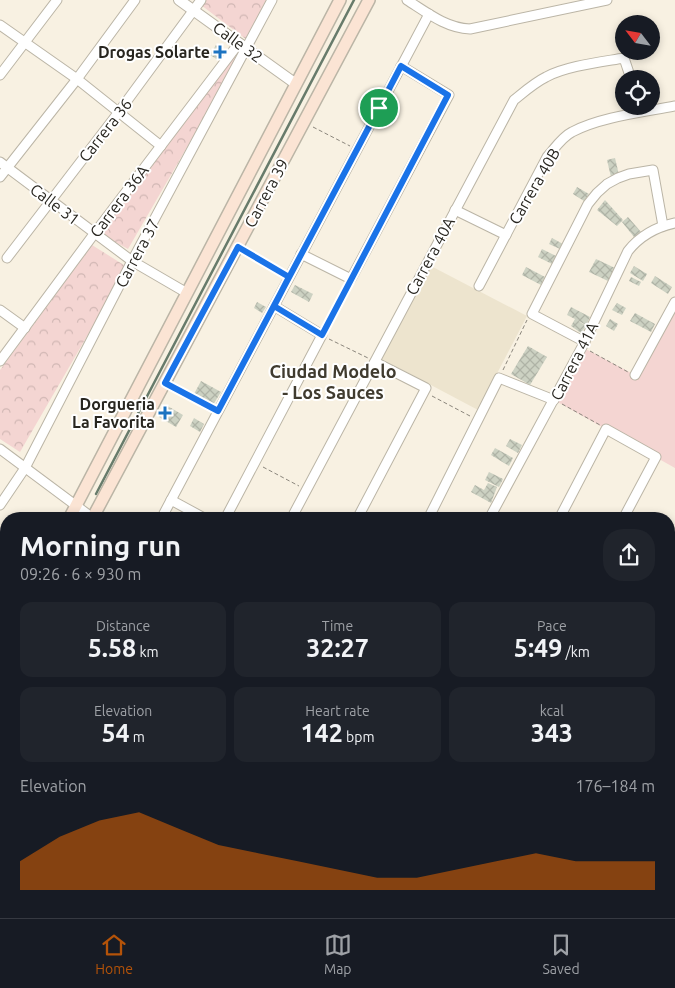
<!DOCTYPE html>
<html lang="en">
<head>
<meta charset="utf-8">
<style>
  :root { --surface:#171b24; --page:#20242c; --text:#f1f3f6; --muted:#9ea1a6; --line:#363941; --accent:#b45309 }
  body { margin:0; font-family:Ubuntu,sans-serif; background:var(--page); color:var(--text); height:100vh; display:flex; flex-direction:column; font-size:19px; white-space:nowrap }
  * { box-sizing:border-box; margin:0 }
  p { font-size:16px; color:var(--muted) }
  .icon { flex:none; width:28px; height:28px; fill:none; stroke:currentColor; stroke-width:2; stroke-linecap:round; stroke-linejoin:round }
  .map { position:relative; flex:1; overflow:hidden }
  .drawer { position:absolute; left:0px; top:512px; width:675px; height:406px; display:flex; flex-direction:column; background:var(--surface); border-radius:20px 20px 0 0; box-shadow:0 2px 8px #0003 }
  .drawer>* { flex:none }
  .needle { width:32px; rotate:301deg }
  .fabs { position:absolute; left:615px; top:15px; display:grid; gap:10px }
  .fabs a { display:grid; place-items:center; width:45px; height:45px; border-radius:50%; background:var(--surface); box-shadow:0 2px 8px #0003; font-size:25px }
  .pin { position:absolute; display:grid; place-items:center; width:42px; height:42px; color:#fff; margin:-21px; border:2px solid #fff; border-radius:50%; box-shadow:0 1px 5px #0007 }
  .round { display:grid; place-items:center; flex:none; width:52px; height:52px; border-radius:20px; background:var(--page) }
  .overview { display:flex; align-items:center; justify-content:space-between; height:85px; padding:0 20px }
  h1 { font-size:28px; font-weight:700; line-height:38px }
  .stats { display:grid; grid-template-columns:repeat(3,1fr); gap:8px; height:85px; padding:5px 20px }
  .stats div { display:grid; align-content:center; border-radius:12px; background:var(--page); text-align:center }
  .stats b { font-size:25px; font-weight:700 }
  .stats small { font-size:14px; font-weight:400 }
  .stats p { font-size:14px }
  .chart { height:140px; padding:10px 20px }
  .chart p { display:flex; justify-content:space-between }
  .chart svg { width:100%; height:90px; margin-top:5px; fill:var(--accent); opacity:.7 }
  .tab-bar { display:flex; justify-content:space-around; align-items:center; height:70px; border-top:1px solid var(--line); background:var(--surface); font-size:14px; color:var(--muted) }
  .tab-bar a { display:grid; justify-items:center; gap:2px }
  .tab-bar .selected { color:var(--accent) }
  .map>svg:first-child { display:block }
</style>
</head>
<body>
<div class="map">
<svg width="675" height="918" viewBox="0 0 675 918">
  <defs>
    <pattern id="park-crowns" width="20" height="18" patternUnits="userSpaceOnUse" patternTransform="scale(1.25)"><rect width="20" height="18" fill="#f4d5d2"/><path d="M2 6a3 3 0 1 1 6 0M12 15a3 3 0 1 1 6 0" fill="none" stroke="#d1b7b4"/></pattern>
    <pattern id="building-cross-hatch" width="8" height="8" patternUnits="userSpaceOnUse" patternTransform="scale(1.25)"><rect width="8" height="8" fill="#ccd1c2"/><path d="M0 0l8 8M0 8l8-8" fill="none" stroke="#afb3a6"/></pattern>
  </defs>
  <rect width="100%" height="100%" fill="#f8f1e2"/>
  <!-- built -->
  <path fill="#ede4ce" d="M429,265l98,51 -49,94 -98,-52z"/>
  <!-- park -->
  <g fill="url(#park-crowns)">
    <path d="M205,0h61l-19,40 -46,-35z"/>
    <path d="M237,51l4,3 -113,195 -29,-16z"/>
    <path d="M92,245l35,22 -107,185 -20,-13v-69z"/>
  </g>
  <!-- garden -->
  <path fill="#f4d5d2" d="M675,302v166l-121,-68 28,-53 53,28z"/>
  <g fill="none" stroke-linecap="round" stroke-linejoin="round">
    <!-- stream -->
    <path stroke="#677b6b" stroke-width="2.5" d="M96,494l258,-494"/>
  </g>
  <!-- building -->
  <g fill="url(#building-cross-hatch)">
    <path d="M216,45l8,6 -6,9 -8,-5z"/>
    <path d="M615,158l4,17 -8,2 -4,-17z"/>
    <path d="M577,187l12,7 -5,7 -11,-7z"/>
    <path d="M605,200l18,20 -6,6 -20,-16z"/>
    <path d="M628,217l13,15 -7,5 -12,-15z"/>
    <path d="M552,238l11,6 -3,5 -11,-5z"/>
    <path d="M542,249l14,7 -4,8 -14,-7z"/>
    <path d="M596,259l19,9 -7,13 -19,-9z"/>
    <path d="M634,266l13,8 -4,7 -13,-8z"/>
    <path d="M526,267l19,10 -4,8 -19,-10z"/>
    <path d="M655,276l17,11 -4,7 -17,-11z"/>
    <path d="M631,277l10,5 -2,4 -10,-5z"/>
    <path d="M295,285l18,9 -4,8 -18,-10z"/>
    <path d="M257,302l9,5 -4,6 -8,-5z"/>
    <path d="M617,303l9,5 -4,7 -10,-5z"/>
    <path d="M571,307l19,10 -4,8 -9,-5 9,6 -5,7 -10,-7 4,-7 -8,-4z"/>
    <path d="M635,313l20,11 -4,8 -21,-11z"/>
    <path d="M610,319l8,5 -4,7 -8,-5z"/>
    <path d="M528,346l19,11 -17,28 -19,-11z"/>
    <path d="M201,381l20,11 -8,13 -19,-11z"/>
    <path d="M166,405l17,10 -7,12 -17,-10z"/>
    <path d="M194,418l10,6 -4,8 -10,-6z"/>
    <path d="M510,439l12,6 -4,8 -12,-7z"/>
    <path d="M495,448l18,10 -4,8 -18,-11z"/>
    <path d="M489,472l14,7 -4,8 -14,-7z"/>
    <path d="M488,483l9,4 -6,16 -20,-11 4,-7 9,5z"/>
    <path d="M337,914l8,4h-10z"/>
  </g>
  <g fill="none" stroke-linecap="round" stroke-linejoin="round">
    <!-- minor casing -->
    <g stroke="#bbb5a6" stroke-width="11">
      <g id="minor">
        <path d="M407,0c19,12 39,28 63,29l137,-29"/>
        <path d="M0,25l77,54 84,67"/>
        <path d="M0,75l57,-75"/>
        <path d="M0,162l132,99 55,32"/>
        <path d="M0,177l77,-98 58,-79"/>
        <path d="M455,210l51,25"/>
        <path d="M301,254l50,25 98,-184 -48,-29"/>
        <path d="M7,258l111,-145 83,-113"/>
        <path d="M479,286l68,-129c8,-9 15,-20 25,-25 28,-15 72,-20 103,-26"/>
        <path d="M0,310l25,18"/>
        <path d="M585,342l-53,-28 56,-110 9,-11 10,-9 11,-6 11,-4 24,-4 10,56"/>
        <path d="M0,361l94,-127 145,-191"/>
        <path d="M635,375l40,-73"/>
        <path d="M0,449l94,70"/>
        <path d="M171,500l35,19"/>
        <path d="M0,505l25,-37 107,-207 140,-261"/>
        <path d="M161,519l268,-505"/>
        <path d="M225,519l97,-184 -48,-29"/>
        <path d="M291,519l223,-419c10,-8 20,-17 32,-23 20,-11 55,-15 78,-19l7,21"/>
        <path d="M357,519l69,-131 -51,-26"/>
        <path d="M428,519l71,-141 55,22"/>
        <path d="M489,519l93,-172 46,-96c12,-15 28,-24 47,-28"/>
        <path d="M559,519l47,-90 50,28 -33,62"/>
        <path d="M669,560l6,-11"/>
        <path d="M0,769l6,4"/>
        <path d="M0,877l6,4"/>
        <path d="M49,912l7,6"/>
        <path d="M210,912l8,6"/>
        <path d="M502,912l8,6"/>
        <path d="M280,918l3,-6"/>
        <path d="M421,918l3,-6"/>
        <path d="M487,918l3,-6"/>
      </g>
    </g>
    <!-- tertiary casing -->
    <g stroke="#bbb5a6" stroke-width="12">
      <g id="tertiary">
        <path d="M179,0l117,84"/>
        <path d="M669,656l6,1"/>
        <path d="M669,671l6,1"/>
        <path d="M669,754l6,-11"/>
        <path d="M669,800l6,-12"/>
        <path d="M141,918l3,-6"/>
        <path d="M151,918l3,-6"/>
        <path d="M577,918l3,-6"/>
        <path d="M603,918l3,-6"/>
      </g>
    </g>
    <!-- secondary casing -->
    <g stroke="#bbb5a6" stroke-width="14">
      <g id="secondary">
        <path d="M69,519l271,-519"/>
        <path d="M92,519l277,-519"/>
        <path d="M0,650l6,-12"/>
        <path d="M0,691l6,-11"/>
        <path d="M348,912l7,6"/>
        <path d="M376,912l8,6"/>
      </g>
    </g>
    <!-- path -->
    <g stroke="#8b867c" stroke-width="1" stroke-dasharray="4 2.5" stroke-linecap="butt">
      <path d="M313,127l37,19"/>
      <path d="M246,252l36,21"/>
      <path d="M326,328l21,-41"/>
      <path d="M329,339l39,19"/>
      <path d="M590,351l38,21"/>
      <path d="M503,370l24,-50"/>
      <path d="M173,387l38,20"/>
      <path d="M432,396l38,20"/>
      <path d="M562,404l38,21"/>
      <path d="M263,467l36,19"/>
    </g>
    <!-- minor -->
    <use href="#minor" stroke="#fff" stroke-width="9"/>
    <!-- tertiary -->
    <use href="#tertiary" stroke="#fff" stroke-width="10"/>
    <!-- secondary -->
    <use href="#secondary" stroke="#fbe4d4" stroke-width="11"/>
  </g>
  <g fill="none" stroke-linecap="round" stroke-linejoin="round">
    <!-- route casing -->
    <g stroke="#fff" stroke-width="10">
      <path id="route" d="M379,108l-161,303 -53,-28 73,-136 51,30 -15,29 48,29 126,-240 -47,-29 -22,42"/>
    </g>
    <!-- route -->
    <use href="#route" stroke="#1a73e8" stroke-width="6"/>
  </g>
  <!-- markers -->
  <g fill="#1c73c1" stroke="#fff" stroke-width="2">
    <path d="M217.5 44.5h5v5h5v5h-5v5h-5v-5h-5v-5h5z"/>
    <path d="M162.5 405.5h5v5h5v5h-5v5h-5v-5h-5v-5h5z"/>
  </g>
  <g text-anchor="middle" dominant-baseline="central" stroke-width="4" stroke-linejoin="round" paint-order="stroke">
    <!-- street labels -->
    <g font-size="16" fill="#282620" stroke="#fff">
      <text transform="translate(238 42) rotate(36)">Calle 32</text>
      <text transform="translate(105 130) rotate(-52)">Carrera 36</text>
      <text transform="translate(534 186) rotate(-60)">Carrera 40B</text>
      <text transform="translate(266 193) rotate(-62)">Carrera 39</text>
      <text transform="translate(119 201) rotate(-53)">Carrera 36A</text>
      <text transform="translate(55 204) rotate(37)">Calle 31</text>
      <text transform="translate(137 253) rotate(-62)">Carrera 37</text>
      <text transform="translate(430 256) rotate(-62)">Carrera 40A</text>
      <text transform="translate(574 361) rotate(-63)">Carrera 41A</text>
    </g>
    <!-- poi labels -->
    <g font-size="16" font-weight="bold" fill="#282620" stroke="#fff" text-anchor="end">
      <text x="210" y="52">Drogas Solarte</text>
      <text x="155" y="404">Dorgueria<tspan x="155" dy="18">La Favorita</tspan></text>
    </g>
    <!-- neighbourhood labels -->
    <g font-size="18" font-weight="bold" fill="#403b2f" stroke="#fff">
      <text x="333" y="371">Ciudad Modelo<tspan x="333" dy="21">- Los Sauces</tspan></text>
    </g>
  </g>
</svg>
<div class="fabs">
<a><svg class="needle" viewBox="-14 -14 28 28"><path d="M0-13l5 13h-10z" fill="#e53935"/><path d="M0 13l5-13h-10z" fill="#9ea1a6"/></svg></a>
<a><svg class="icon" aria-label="locate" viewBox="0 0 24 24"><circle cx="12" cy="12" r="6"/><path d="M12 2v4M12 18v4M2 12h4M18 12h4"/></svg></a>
</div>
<div class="pin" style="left:379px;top:108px;background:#1e9e55"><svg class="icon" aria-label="arrive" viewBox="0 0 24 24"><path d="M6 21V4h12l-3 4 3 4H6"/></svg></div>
<section class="drawer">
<div class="overview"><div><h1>Morning run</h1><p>09:26 · 6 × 930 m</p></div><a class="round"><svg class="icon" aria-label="share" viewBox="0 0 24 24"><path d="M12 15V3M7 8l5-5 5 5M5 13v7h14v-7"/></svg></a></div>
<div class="stats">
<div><p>Distance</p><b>5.58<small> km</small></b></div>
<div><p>Time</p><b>32:27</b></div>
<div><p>Pace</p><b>5:49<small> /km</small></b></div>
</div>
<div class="stats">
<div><p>Elevation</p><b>54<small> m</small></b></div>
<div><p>Heart rate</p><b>142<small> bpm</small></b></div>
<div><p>kcal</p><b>343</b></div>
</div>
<div class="chart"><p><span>Elevation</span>176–184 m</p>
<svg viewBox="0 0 160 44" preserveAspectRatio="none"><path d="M0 44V30L10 18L20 10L30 6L40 14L50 22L60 26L70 30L80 34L90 38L100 38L110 34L120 30L130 26L140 30L150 30L160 30V44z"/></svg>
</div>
</section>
</div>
<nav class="tab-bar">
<a class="selected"><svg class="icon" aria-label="home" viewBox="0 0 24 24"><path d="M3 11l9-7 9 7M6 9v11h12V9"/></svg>Home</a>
<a><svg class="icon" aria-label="map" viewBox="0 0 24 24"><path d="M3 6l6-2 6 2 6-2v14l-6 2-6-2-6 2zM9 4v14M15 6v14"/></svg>Map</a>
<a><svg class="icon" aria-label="saved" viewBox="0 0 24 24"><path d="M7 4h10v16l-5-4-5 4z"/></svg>Saved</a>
</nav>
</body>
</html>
